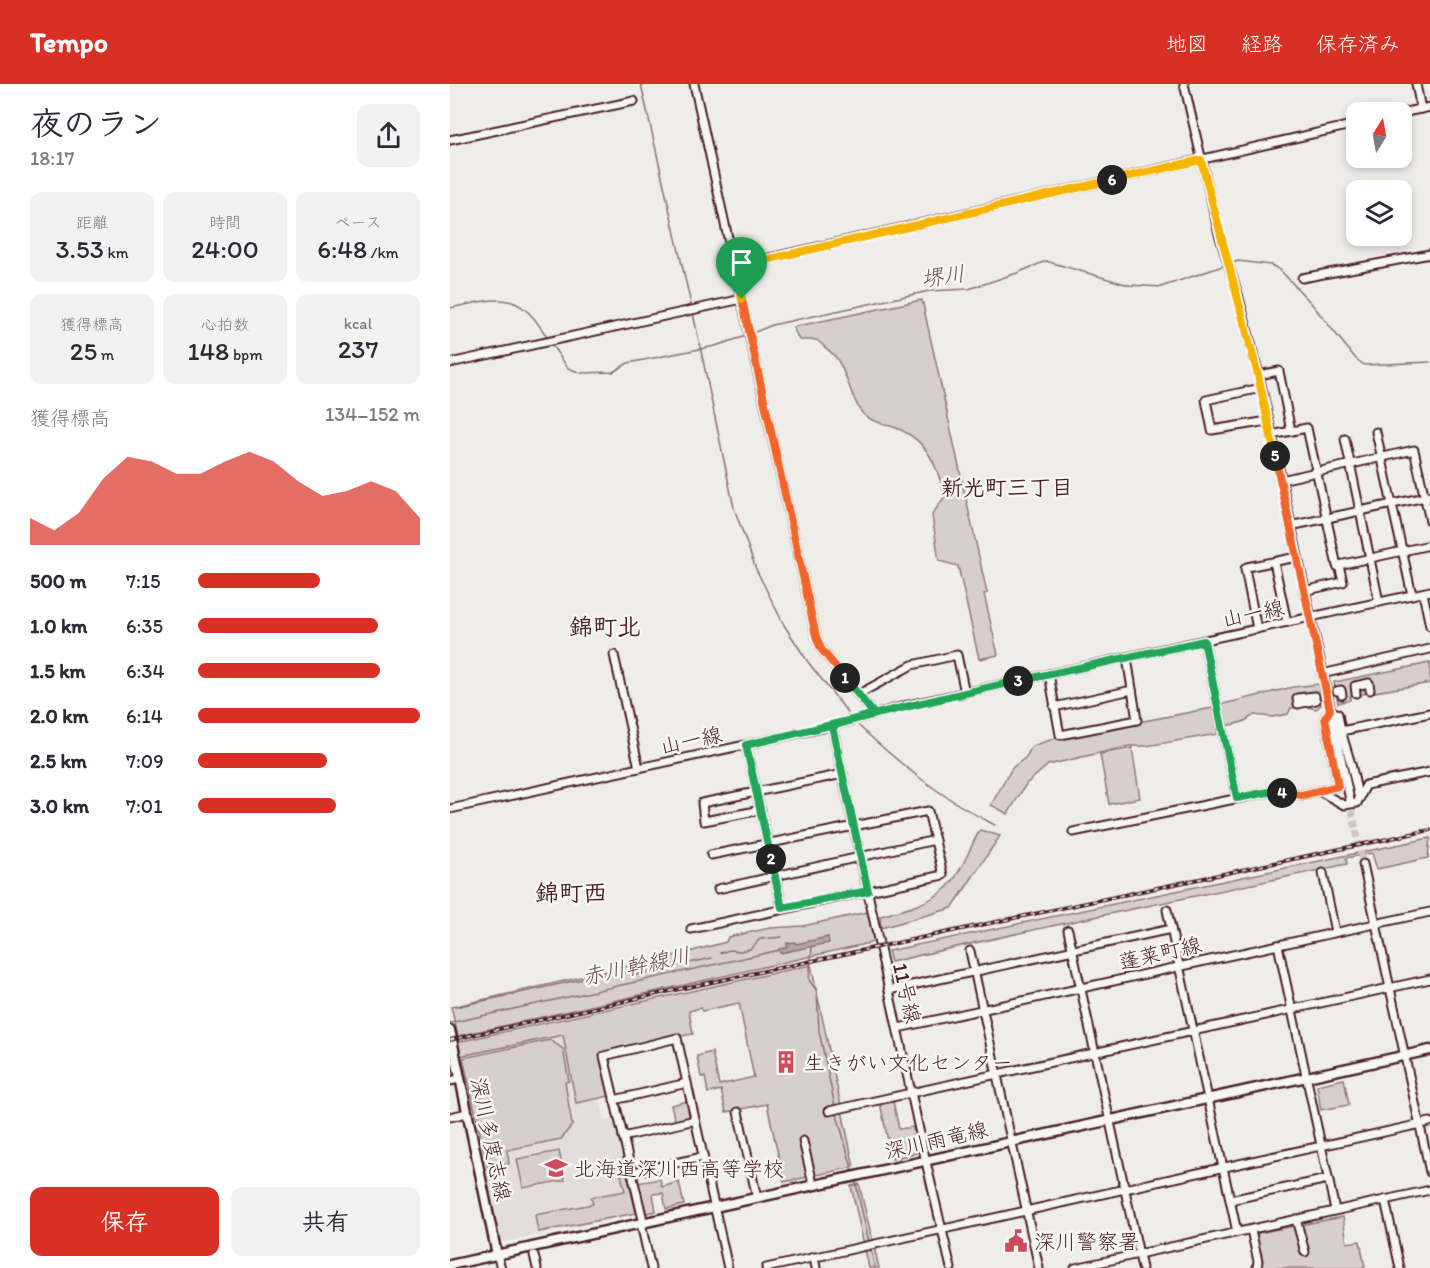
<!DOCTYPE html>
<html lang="ja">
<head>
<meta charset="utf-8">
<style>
  :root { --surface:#fff; --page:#f2f2f3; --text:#2b2b33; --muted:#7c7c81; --accent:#d93025 }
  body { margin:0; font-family:Itim,"Klee One",sans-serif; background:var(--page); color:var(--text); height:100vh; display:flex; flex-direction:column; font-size:22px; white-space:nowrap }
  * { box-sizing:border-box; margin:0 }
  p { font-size:20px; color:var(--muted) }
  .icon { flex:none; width:33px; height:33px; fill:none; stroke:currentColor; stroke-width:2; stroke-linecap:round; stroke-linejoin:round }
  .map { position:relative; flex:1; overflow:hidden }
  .side { display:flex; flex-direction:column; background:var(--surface); width:450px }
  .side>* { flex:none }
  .needle { width:39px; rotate:11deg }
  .buttons { position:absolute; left:896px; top:18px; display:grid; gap:12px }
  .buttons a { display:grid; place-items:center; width:66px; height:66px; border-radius:12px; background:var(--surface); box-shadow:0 3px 9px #0003; font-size:30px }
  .pin { position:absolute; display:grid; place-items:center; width:51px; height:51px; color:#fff; margin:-62px -26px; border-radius:50% 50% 50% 0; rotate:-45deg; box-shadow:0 0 6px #0007 }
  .pin .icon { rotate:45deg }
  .km { position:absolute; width:30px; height:30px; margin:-15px; border-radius:50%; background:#222; color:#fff; font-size:16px; line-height:30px; text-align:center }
  .round { display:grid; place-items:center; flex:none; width:63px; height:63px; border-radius:12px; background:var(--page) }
  .head { display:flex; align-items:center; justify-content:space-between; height:102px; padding:0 30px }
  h1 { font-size:33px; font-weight:600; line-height:45px }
  .stats { display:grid; grid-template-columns:repeat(3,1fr); gap:9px; height:102px; padding:6px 30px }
  .stats div { display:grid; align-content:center; border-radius:12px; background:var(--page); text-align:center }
  .stats b { font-size:26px; font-weight:600 }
  .stats small { font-size:16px; font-weight:400 }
  .stats p { font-size:16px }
  .chart { height:168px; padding:12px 30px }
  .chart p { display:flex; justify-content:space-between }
  .chart svg { width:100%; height:108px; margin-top:6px; fill:var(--accent); opacity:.7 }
  .primary-button { display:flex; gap:12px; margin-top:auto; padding:12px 30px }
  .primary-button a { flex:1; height:69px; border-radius:12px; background:var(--accent); color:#fff; font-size:24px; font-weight:600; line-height:69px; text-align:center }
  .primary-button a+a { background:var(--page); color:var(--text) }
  ul { padding:0 30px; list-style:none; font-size:20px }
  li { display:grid; grid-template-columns:96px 72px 1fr; align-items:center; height:45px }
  li i { height:15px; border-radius:8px; background:var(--accent) }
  header { display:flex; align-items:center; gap:36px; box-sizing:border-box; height:84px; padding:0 30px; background:var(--accent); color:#fff }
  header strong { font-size:28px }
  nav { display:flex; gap:33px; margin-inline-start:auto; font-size:21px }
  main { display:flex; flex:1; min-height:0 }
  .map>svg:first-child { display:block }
</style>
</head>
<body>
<header>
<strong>Tempo</strong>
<nav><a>地図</a><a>経路</a><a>保存済み</a></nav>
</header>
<main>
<section class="side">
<div class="head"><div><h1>夜のラン</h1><p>18:17</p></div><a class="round"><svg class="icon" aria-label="share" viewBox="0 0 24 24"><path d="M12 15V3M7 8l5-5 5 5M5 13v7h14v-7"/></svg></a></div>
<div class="stats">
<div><p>距離</p><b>3.53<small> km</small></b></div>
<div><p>時間</p><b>24:00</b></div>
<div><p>ペース</p><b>6:48<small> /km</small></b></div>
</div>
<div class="stats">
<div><p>獲得標高</p><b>25<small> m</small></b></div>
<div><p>心拍数</p><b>148<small> bpm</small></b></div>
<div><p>kcal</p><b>237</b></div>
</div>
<div class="chart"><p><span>獲得標高</span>134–152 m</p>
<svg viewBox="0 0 160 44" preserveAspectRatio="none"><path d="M0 44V33L10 38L20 31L30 17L40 8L50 10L60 15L70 15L80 10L90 6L100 10L110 18L120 24L130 22L140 18L150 22L160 33V44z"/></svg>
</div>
<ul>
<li><b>500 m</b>7:15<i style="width:55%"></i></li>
<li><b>1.0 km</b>6:35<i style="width:81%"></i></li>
<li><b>1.5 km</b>6:34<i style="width:82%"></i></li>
<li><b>2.0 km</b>6:14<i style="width:100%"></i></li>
<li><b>2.5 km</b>7:09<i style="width:58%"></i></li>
<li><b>3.0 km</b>7:01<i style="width:62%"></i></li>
</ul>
<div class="primary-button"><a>保存</a><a>共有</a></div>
</section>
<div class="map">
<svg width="980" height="1184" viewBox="0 0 980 1184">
  <rect width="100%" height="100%" fill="#efedea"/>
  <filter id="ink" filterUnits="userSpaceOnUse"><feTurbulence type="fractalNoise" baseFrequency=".0167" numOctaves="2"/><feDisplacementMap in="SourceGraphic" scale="12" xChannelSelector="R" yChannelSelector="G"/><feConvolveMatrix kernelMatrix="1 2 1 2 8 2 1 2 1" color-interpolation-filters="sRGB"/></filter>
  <g filter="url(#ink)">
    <!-- built -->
    <path fill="#e3dedc" d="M113,951l13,68 24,-5 5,23 10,-2 23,95 -134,28 -4,-1 -40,-185z"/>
    <!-- green -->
    <g fill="#d7cfce" stroke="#90777c" stroke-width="1.5">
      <path d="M472,216l65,293 -3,1 14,61 -19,4 -21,-93 -19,-5 -7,-46 13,-19c-8,-30 -17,-56 -49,-68 -11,-5 -24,-5 -33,-14 -11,-12 -16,-41 -26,-55 -5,-7 -14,-13 -20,-19h-18l-6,-13z"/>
      <path d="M980,579v20l-80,13v4l-12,3 -4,-21z"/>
      <path d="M869,600l2,21 -5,4 -12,-3 -13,2 -3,6 -16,3 -18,-2 -11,7 -18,4 -6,-21 74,-18z"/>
      <path d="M763,624l5,26 -72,12h-17l-81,19 -22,19 -18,30 -17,-9 21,-37 14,-11 6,-11 27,-9z"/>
      <path d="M682,664l8,50 -31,6 -9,-50z"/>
      <path d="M530,746l20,6 -48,72 -71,20 -1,-12c22,-6 46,-11 64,-26 17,-14 25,-42 36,-60z"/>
      <path d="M980,754l-2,20 -51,11 -5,-16 -26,5 1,6c-152,33 -305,62 -456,98l-3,-11z"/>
      <path d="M418,828l6,30 -416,94 -7,-29 238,-55 37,-10 2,-5 42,-9 33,-2z"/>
      <path d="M361,881l43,202 -70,15 -17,-78 -41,8 -5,-22 -13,3 -3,-16h-4l-4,-21 15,-4 7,33 35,-8 -15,-74 -37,8 -1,-3 -12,3 4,23 -43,8 -50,13 10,41 -34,7 -13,-68 -103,21 -3,-14z"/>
      <path d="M100,956l13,9 6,32 -4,1 7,43 -11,14 -54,11 2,14 -21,4 -25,-110z"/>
      <path d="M894,995l5,26 -28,5 -4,-25z"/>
      <path d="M238,1017l3,16 -16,4 -4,-16z"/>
      <path d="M443,1017l6,28 14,-2 4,26 -25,6 -12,-56z"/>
      <path d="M109,1067l6,29 -42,8 -6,-29z"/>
      <path d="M176,1085l10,44 -98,19 -3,-17 58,-11 -2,-7 34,-6 -5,-20z"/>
      <path d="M210,1095l2,8 17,-5 5,23 -18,4 -3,-16 -10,1 3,17 -13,3 -6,-31z"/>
      <path d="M409,1100l20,84h-10l-18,-82z"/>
      <path d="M893,1133l4,26 13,-2 5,27h-104l-4,-30 1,-5z"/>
    </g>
    <!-- water -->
    <path fill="#b4a4a5" stroke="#8a6f74" stroke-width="1.5" d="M378,853l1,6 -49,10 -1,-4 8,-2v-4l8,-1 1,2z"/>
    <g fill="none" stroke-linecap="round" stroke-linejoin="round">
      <!-- stream -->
      <g stroke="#8a6f74" stroke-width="1.5">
        <path d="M191,0l51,225"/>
        <path d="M780,180l8,-3 33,4 9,5 31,33 45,56 8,6 66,-3"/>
        <path d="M0,224c51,-10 68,-20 98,31"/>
        <path d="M243,229l41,195 22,61 28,56 24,37 40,51"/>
        <path d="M303,249l19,-8 157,-34 40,-2 48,-16 29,-12 83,24 32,2 65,-22"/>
        <path d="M101,260l17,24 13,5 32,-1 15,-9 87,-17 31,-10"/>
        <path d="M409,642c43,40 84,73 136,99"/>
        <path d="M362,863l-3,33 8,11 2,40 16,75"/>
        <path d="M270,869l10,-3 10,1 10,-2 10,-10 22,-2"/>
        <path d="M186,891l76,-17"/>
        <path d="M5,923l164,-36 10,2"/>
        <path d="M0,939l330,-73"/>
        <path d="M386,1027l17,61"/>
        <path d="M405,1096l14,62"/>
        <path d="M420,1163l5,21"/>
      </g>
      <!-- minor-tunnel -->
      <path stroke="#cec4c4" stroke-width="7" stroke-dasharray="7 3.5" stroke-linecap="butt" d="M900,716l13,64"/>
      <!-- minor casing -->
      <g stroke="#4a1f2b" stroke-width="11">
        <g id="minor">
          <path d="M244,0l122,552 5,13 53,65"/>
          <path d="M734,0l35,150 20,64 20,77 91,425"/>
          <path d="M966,0l5,25"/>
          <path d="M951,29l29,-6"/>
          <path d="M0,56l184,-39"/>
          <path d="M285,182l621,-142"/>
          <path d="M852,194l128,-24"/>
          <path d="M0,279l292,-64"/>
          <path d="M809,291l20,-4 12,60"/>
          <path d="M811,304l-55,12 6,30 56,-9"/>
          <path d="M926,348l36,163"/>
          <path d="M821,351l36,-7 30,138 2,-1 4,17 -39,9"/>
          <path d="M895,355l34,163"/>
          <path d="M831,396l133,-30 16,71"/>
          <path d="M840,442l140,-30"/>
          <path d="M824,478l13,60"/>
          <path d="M889,481l91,-20"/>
          <path d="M973,509l7,33"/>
          <path d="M807,545l-12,-60 2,-2 50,-10"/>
          <path d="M754,557l33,157"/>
          <path d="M164,571l25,113"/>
          <path d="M599,590l11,61 77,-15 -10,-62"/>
          <path d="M872,590l108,-25"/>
          <path d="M887,607l4,-1 1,5"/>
          <path d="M906,609l-1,-7 14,-3 1,7"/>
          <path d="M409,610l53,-29 45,-10 8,38"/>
          <path d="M865,612l-18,2 1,6 18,-4"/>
          <path d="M604,623l78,-17"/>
          <path d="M382,642l94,436 25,106"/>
          <path d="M296,661l36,163"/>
          <path d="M869,707l25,14 13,-2 9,-18 64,-13"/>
          <path d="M910,714l-2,-3 -7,-31 -10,-33 89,-18"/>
          <path d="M0,725l382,-83 76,-21 522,-114"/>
          <path d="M311,726l-57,11 -2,-18 141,-29"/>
          <path d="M623,748l196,-40 33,3 36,-9 -13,-68 5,-8 8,4 3,17"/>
          <path d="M913,780l67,308"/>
          <path d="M873,789l12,59"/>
          <path d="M268,805l217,-49"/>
          <path d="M717,826l70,322"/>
          <path d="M241,845l252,-54 -15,-64 -217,44"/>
          <path d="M618,846l74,338"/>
          <path d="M828,861l57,265"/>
          <path d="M520,867l69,317"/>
          <path d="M439,906l282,-61"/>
          <path d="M448,944l532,-116"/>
          <path d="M0,997l10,-2"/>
          <path d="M164,1016l73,-17"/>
          <path d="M379,1027l601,-132"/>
          <path d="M288,1028l19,86"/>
          <path d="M0,1033l17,-4"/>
          <path d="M173,1053l72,-17"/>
          <path d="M353,1057l9,38"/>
          <path d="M183,1088l70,-15"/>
          <path d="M780,1116l98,-21"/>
          <path d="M935,1116l15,68"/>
          <path d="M846,1135l9,33"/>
          <path d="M191,1140l10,44"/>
          <path d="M194,1140l-40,-168 73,-18 51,230"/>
          <path d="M801,1146l7,31 -1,7"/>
          <path d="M47,1171l4,13"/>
          <path d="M84,1171l3,13"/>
          <path d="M364,1173l2,11"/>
          <path d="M316,1184l664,-146"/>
          <path d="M625,1184l355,-78"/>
        </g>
      </g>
      <!-- major casing -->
      <g stroke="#4a1f2b" stroke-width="13">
        <g id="major">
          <path d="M0,946l47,225"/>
          <path d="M0,1181l980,-215"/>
        </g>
      </g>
      <!-- minor -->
      <use href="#minor" stroke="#f6f6f2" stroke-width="7"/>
      <!-- major -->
      <use href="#major" stroke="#f6f6f2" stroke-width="8"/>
      <!-- rail casing -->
      <g stroke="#4a1f2b" stroke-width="4">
        <path id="rail" d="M0,956l225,-50 755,-160"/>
      </g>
      <!-- rail -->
      <use href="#rail" stroke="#f6f6f2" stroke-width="1.5" stroke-dasharray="4.5" stroke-linecap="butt"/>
    </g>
  </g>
  <g fill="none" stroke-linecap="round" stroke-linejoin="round" filter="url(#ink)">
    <!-- split-1 casing -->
    <g stroke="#fff" stroke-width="12">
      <path id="split-1" d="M292,215l74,337 5,13 24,29"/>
    </g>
    <!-- split-2 casing -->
    <g stroke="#fff" stroke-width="12">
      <path id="split-2" d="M321,775l11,49 86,-17 -36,-165 42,-12 -29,-36"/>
    </g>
    <!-- split-3 casing -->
    <g stroke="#fff" stroke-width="12">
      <path id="split-3" d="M321,775l-25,-114c91,-21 181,-44 272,-64"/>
    </g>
    <!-- split-4 casing -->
    <g stroke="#fff" stroke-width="12">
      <path id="split-4" d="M568,597l186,-40 33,157 32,-6 13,1"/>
    </g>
    <!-- split-5 casing -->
    <g stroke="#fff" stroke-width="12">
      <path id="split-5" d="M825,372l55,254 -5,8 13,68 -36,9 -20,-2"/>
    </g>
    <!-- split-6 casing -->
    <g stroke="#fff" stroke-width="12">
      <path id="split-6" d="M662,96l89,-20 57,215 17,81"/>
    </g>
    <!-- split-7 casing -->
    <g stroke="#fff" stroke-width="12">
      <path id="split-7" d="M292,215l-7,-32 377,-87"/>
    </g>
    <!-- split-1 -->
    <use href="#split-1" stroke="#f0652b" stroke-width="8"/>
    <!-- split-2 -->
    <use href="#split-2" stroke="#22a559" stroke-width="8"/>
    <!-- split-3 -->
    <use href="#split-3" stroke="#22a559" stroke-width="8"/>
    <!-- split-4 -->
    <use href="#split-4" stroke="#22a559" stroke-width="8"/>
    <!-- split-5 -->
    <use href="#split-5" stroke="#f0652b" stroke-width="8"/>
    <!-- split-6 -->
    <use href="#split-6" stroke="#f5b400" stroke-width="8"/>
    <!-- split-7 -->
    <use href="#split-7" stroke="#f5b400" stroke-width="8"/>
  </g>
  <!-- icons -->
  <defs>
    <g id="building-bare" transform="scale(1.8)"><path d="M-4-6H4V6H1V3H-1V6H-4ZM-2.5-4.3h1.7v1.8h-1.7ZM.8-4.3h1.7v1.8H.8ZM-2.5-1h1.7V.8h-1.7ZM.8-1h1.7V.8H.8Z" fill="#d1495b" stroke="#f6f6f2" stroke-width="2.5" paint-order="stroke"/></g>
    <g id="school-bare" transform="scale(1.8)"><path d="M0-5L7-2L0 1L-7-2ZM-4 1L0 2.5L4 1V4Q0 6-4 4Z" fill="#d1495b" stroke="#f6f6f2" stroke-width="2.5" paint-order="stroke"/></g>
    <g id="civic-bare" transform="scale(1.8)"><path d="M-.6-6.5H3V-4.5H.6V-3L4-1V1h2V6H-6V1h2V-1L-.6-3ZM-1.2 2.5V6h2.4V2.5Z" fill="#d1495b" stroke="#f6f6f2" stroke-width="2.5" paint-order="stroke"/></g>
  </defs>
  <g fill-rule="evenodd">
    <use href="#building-bare" x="336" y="978"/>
    <use href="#school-bare" x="106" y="1084"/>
    <use href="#civic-bare" x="566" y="1157"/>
  </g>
  <g text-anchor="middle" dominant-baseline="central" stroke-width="5" stroke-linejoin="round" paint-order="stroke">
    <!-- street labels -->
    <g font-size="21" fill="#4a1f2b" stroke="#f6f6f2">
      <text transform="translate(803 529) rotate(-12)">山一線</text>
      <text transform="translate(241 656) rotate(-12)">山一線</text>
      <text transform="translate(710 869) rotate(-13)">蓬莱町線</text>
      <text transform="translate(457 909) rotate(77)">11号線</text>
      <text transform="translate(41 1055) rotate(78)">深川多度志線</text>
      <text transform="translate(486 1056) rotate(-13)">深川雨竜線</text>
    </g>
    <!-- poi labels -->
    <g font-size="21" fill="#4a1f2b" stroke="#f6f6f2" text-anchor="start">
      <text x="354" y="978">生きがい文化センター</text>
      <text x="124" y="1084">北海道深川西高等学校</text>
      <text x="584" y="1157">深川警察署</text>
    </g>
    <!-- water labels -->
    <g font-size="22" font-style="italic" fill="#6f4e56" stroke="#f6f6f2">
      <text transform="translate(493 192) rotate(-8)">堺川</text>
      <text transform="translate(186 882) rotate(-12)">赤川幹線川</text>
    </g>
    <!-- neighbourhood labels -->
    <g font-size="22" font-weight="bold" fill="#4a1f2b" stroke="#f6f6f2">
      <text x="557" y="403">新光町三丁目</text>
    </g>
    <!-- quarter labels -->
    <g font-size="24" font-weight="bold" fill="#4a1f2b" stroke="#f6f6f2">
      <text x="155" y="542">錦町北</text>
      <text x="121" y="808">錦町西</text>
    </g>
  </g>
</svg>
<div class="buttons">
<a><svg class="needle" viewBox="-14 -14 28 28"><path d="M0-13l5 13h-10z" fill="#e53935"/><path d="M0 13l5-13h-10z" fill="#7c7c81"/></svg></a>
<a><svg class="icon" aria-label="layers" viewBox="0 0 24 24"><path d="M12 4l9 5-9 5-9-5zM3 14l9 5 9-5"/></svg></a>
</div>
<div class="pin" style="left:292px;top:215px;background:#1e9e55"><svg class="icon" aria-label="arrive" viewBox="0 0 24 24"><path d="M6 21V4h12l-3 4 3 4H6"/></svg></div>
<b class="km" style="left:395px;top:594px">1</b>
<b class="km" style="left:321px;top:775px">2</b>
<b class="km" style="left:568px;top:597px">3</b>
<b class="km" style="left:832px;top:709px">4</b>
<b class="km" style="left:825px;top:372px">5</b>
<b class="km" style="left:662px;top:96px">6</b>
</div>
</main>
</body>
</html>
